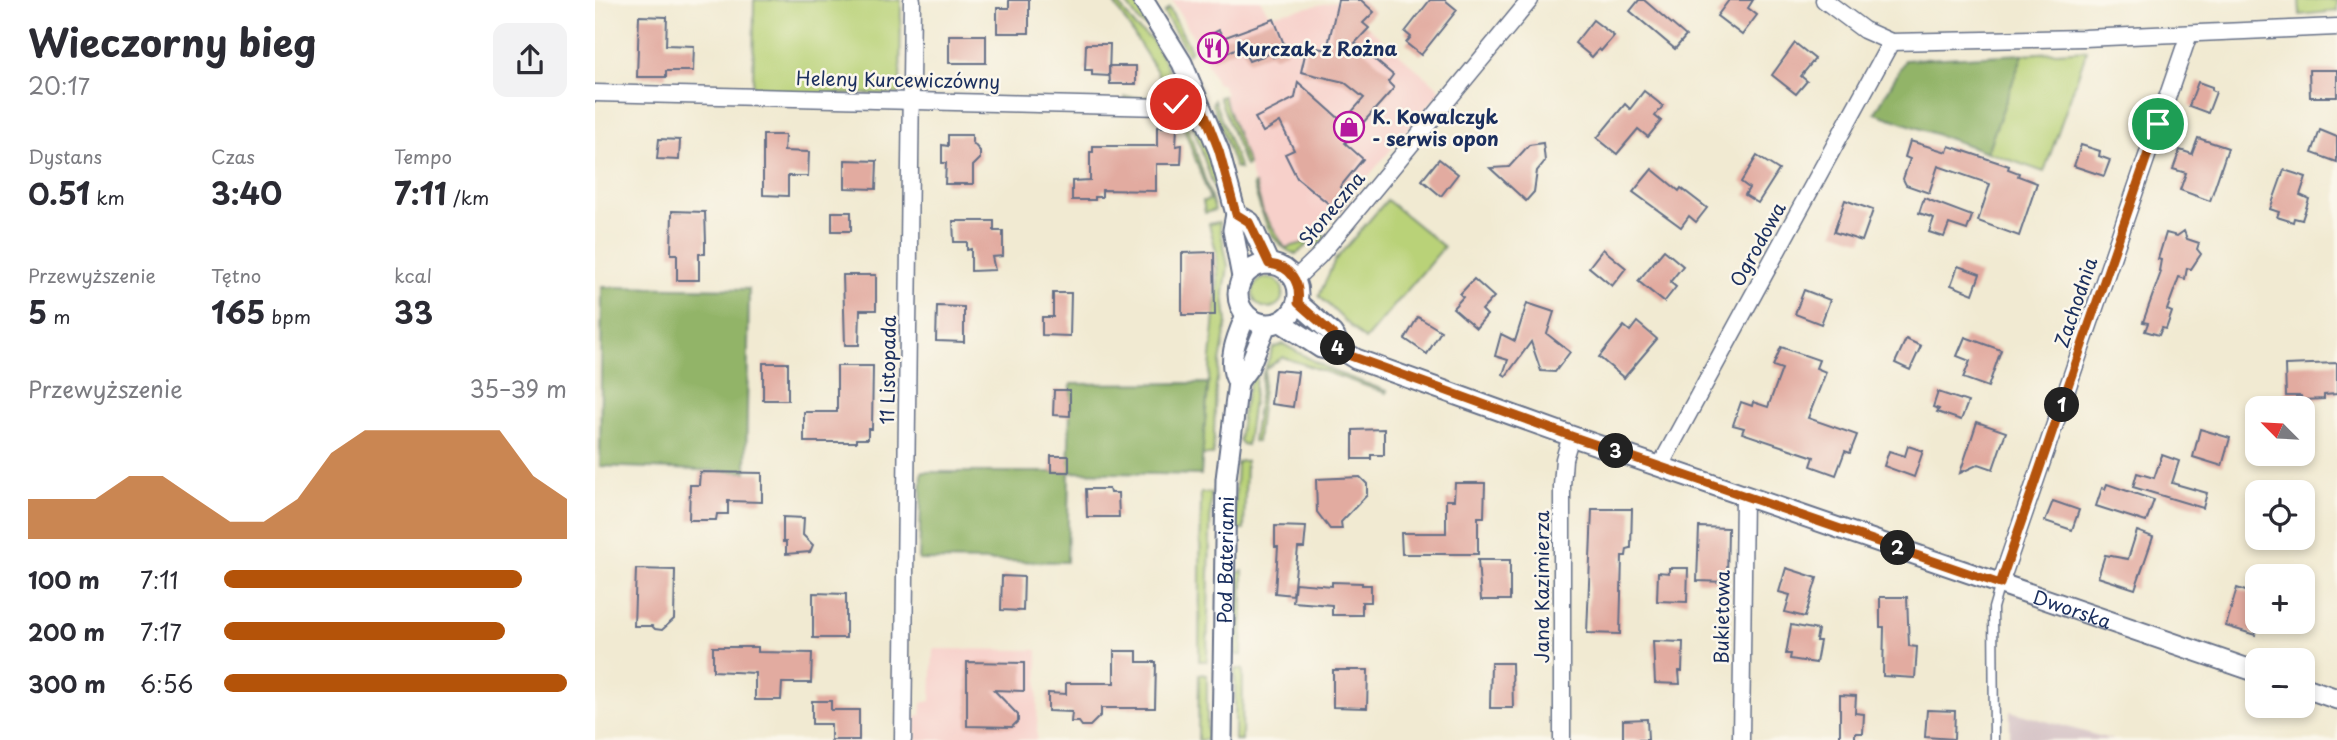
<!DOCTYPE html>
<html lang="pl">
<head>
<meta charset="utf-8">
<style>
  :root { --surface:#fff; --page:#f2f2f3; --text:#2b2b33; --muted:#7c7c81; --accent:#b45309 }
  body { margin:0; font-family:"Playpen Sans",sans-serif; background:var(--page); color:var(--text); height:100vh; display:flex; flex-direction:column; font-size:26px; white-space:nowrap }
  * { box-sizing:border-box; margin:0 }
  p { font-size:23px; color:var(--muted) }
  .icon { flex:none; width:38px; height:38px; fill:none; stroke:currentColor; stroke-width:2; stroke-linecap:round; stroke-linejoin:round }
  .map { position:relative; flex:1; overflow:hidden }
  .drawer { display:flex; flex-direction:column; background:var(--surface); width:595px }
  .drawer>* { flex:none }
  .needle { width:46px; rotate:294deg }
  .tools { position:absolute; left:1650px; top:396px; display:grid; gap:14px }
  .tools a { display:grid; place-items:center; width:70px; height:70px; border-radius:14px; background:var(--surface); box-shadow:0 4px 10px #0003; font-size:35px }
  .pin { position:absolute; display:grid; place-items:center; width:60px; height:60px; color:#fff; margin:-30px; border:4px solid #fff; border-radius:50%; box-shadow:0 2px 7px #0007 }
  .km { position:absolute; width:35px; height:35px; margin:-18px; border-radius:50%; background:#222; color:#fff; font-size:19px; line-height:35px; text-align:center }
  .round { display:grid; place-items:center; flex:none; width:74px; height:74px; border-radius:14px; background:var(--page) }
  .head { display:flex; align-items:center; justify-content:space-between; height:119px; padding:0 28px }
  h1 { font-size:38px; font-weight:700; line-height:52px }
  .metrics { display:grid; grid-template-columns:repeat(3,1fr); gap:10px; height:119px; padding:7px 28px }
  .metrics div { display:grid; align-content:center }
  .metrics b { font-size:30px; font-weight:700 }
  .metrics small { font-size:19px; font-weight:400 }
  .metrics p { font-size:19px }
  .chart { height:196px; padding:14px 28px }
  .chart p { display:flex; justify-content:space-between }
  .chart svg { width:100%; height:126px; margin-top:7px; fill:var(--accent); opacity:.7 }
  ul { padding:0 28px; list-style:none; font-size:23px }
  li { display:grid; grid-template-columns:112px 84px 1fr; align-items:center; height:52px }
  li i { height:18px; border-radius:9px; background:var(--accent) }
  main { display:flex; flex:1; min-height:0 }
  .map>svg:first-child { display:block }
</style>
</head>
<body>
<main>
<section class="drawer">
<div class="head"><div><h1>Wieczorny bieg</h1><p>20:17</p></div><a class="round"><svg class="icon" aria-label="share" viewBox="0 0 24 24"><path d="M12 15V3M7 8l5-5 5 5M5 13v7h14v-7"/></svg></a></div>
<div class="metrics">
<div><p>Dystans</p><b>0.51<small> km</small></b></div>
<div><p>Czas</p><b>3:40</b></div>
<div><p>Tempo</p><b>7:11<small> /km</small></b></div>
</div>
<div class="metrics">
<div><p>Przewyższenie</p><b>5<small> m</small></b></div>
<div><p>Tętno</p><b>165<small> bpm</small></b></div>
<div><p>kcal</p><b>33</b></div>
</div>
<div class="chart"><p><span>Przewyższenie</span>35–39 m</p>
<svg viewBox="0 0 160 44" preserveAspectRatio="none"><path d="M0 44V30L10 30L20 30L30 22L40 22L50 30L60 38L70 38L80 30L90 14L100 6L110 6L120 6L130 6L140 6L150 22L160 30V44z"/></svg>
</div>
<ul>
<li><b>100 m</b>7:11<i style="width:87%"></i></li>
<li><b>200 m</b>7:17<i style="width:82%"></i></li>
<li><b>300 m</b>6:56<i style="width:100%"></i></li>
</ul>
</section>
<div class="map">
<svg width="1742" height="740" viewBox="0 0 1742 740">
  <rect width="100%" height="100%" fill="#fbf7ec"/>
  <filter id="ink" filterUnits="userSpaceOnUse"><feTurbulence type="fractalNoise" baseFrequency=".0143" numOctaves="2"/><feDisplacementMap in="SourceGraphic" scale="14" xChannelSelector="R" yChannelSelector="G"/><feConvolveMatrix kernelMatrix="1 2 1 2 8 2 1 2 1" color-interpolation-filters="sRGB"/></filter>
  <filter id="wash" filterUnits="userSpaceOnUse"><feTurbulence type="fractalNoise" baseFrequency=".00686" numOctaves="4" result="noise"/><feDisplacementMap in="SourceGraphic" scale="28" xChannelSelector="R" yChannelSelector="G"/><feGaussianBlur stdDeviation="1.57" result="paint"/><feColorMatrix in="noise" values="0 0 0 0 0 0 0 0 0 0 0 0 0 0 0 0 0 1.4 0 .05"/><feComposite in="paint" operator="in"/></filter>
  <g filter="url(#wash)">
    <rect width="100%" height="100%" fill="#f1ead2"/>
    <!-- built -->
    <g fill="#f7d0ca">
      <path d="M577,0h88l10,15 68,-14 103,89 -126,150 -30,8 -22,-36 -20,-63 -20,-53 3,-2 -4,-11 -5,1 -19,-39z"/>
      <path d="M338,649l105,1 -1,90h-121v-23l5,-2 1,-12 9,-2z"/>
    </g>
    <!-- industrial -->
    <path fill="#d2bec2" d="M1415,711l103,29h-103z"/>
    <!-- green -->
    <g fill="#b9d278" stroke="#6a806b" stroke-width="2">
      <path d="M159,0h147l-1,94h-147z"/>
      <path d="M517,0h4l20,28 16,12 13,22 9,20 -2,7 -4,5 2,6 -45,1v-4h37l5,-5 -11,-22z"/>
      <path d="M529,0h9l23,33 -16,-10z"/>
      <path d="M1704,0h38v11l-37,4z"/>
      <path d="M574,8l22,42 -3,4 -24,-41z"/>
      <path d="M1492,50l-43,122 -57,-20 36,-98z"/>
      <path d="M628,96l25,69 -3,1 -26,-69z"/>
      <path d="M619,100l26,69 -5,-2 -23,-63z"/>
      <path d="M579,114l1,5h10l30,91 -10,3 -2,-12 7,-1 -28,-78h-20v-7z"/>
      <path d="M594,114c5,2 6,2 9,7 10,14 27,72 23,88z"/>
      <path d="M660,184l8,28 22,36 30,-8 5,-7 5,4 -9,11 -6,-5 -14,11c-29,-10 -34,-43 -43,-69z"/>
      <path d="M792,200l57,47 -79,93 -46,-44 16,-36z"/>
      <path d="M624,222l9,44 -4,27 3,29 -11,63 -3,70h-11l16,-172 -2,-32 -7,-27z"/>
      <circle cx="673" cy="293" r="15"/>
      <path d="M688,344l49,27 55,20 -1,2 -103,-36 -18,12 -8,73 -4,-1 9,-65 11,-28z"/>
      <path d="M662,371l-10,74 -5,-1 -3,-3 4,-32 10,-37z"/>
      <path d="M646,461h5l-2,69h-7l-3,-3 3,-64z"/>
      <path d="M606,493h10l-4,168h-8z"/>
      <path d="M648,571l-1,84h-6l-1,-82z"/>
      <path d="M640,669h8l-1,71h-7z"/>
      <path d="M604,674l8,1v65h-9z"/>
    </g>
    <!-- forest -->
    <g fill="#92b468" stroke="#567263" stroke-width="2">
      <path d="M1428,54l-36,98 -112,-39 30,-53z"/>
      <path d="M7,287l147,2 -3,183 -146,-6z"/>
      <path d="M613,383l-7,92 -132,-3 -2,90 -148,-2 3,-88h146l3,-88z"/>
    </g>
    <g id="blocks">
      <!-- building -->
      <g fill="#e2aba0">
        <path d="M414,0h20v33h-32v-25h12z"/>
        <path d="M743,0h23l13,12 -11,11 6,5 -14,15 38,32 -5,7 6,6 -49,55 18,16 -23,28 12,9 -13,16 -42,-34 -12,-24 9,-4 -14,-28 -17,10 -8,-14 40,-20 3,-16 45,40 21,-24 -20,-16 -43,-10 6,-26 20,4z"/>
        <path d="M835,0h15l12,10 -36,45 -15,-12 5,-6 -6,-5z"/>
        <path d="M1044,0h5l42,36 -11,13 -45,-38z"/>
        <path d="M1134,0h24l-5,8 9,7 -15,20 -25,-19z"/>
        <path d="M44,16l28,1 -1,28 28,1 -1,25h-27v6h-29z"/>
        <path d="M679,19l13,33 -14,5 -2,-4 -22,8 -8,-15 -28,14 -11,-21 17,-9 4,8z"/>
        <path d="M998,20l21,16 -13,15 -2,-2 -7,8 -17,-14z"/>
        <rect x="354" y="35" width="37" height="28"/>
        <path d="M1200,43l20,16 -14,17 6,5 -11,13 -24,-19z"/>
        <path d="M491,44h24l-1,32 -17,-1v-5h-7z"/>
        <path d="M514,66h27v18h-26z"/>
        <path d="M1714,70h28v27h-27z"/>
        <path d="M1603,82l14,5v3l4,2 -8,21 -19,-7z"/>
        <path d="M1049,91l19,15 -8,10 6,5 -13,16 -10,-8 -21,25 -20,-16 28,-34 5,5z"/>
        <path d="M562,127h20l-1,19 6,-1 -1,19h-25v27l-54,-1v7h-7v3h-23v-19l18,-1v-28h3v-6h64z"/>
        <path d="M1725,130l17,7v25l-25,-9z"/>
        <path d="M168,135h22l-1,16 25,1 -1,24h-20v20l-25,-1z"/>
        <path d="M353,135h24v7l8,9v8l-7,7v18h-28l1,-21h-4v-18l6,1z"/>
        <path d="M1603,138l30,10 -18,53 -30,-11 6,-17 -13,-4 7,-19 12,4z"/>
        <path d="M64,139l21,1 -1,20 -22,-1z"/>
        <path d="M1315,141l37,11 2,-6 60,20 -1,3 11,4 -1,3 19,7 -18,53 -41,-15 12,-37 -52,-18 -9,27 -23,-8 -3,-6 7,-20 -5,-2z"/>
        <path d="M948,143l2,18 -8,10 -3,21 -8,9 -36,-33 19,-1 20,-22z"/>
        <path d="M1486,145l19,6 -1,5 11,4 -6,16 -30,-10z"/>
        <path d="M1162,156l22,14 -21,33 -13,-8 4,-7 -8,-6z"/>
        <path d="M844,159l19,15 -17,22 -19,-16z"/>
        <path d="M250,160l32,1 -1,28 -31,-1z"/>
        <path d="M1057,169l27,22 2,-3 26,20 -11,14 -7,-6 -8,11 -48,-35z"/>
        <path d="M1689,170l22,7 -6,18 9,4 -7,21 -8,-2 -1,4 -16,-5 2,-5 -9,-3z"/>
        <path d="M1329,198l48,18 -5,14 -18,-6 -5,13 -15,-5 5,-14 -15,-5z"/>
        <path d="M1250,200l28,10 -11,31 -28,-9z"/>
        <path d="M77,211l33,1 1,30h-1v12h-6v26h-22v-26h-6z"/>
        <rect x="237" y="212" width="19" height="19"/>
        <path d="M358,221h41v10h9v25l-11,1 3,13 -24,1v-22l-4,1v-8h-13z"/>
        <path d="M1589,231l3,8 12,4 -2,6 4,5 -10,15 -4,-1 -2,11 -6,-2 -12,33 5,2 -6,17 -4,-1 -3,7 -14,-4 3,-8 -5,-1 18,-50 -2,-1 2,-11 -3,-1 8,-26 11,3z"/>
        <path d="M1008,249l23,19 -14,18 -23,-19z"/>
        <path d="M1069,250l19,16 -13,16 6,5 -12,15 -26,-21z"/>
        <path d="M619,252l1,63h-33v-62z"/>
        <path d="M1363,266l22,8 -7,20 -22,-9z"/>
        <path d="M248,275h33v35h-16l-1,35h-14z"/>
        <path d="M879,279l20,18 -12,13 5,5 -11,13 -23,-20 10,-11 -3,-3z"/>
        <path d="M1209,290l26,10 -9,24 -26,-10z"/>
        <path d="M458,293h18l-1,43 -28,-1v-18h11z"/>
        <path d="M932,303l27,9 -7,22 23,18 -15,20 -14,-1 -10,-29 -25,34 -3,-2 5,-14 -13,-4 6,-22 14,7z"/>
        <path d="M342,306l27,1v35l-28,-1z"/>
        <path d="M823,317l23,14 -14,23 -22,-15z"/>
        <path d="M1042,322l20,17 -33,39 -25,-21 25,-31 6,5z"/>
        <path d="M1370,337l36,13 -13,37 -25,-9 7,-17 -13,-5z"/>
        <path d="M1311,339l15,7 -11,24 -15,-7z"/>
        <path d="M1186,347l38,13 -3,8 10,4 -18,46 49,17 -7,18 -5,-2 -9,24 -25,-9 3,-9 -72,-24 2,-5 -11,-3 8,-23 11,4 1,-4 15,5 14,-38 -9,-3z"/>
        <rect x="168" y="363" width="25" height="37"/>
        <path d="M1742,363v31l-13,1v4l-22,1 -1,-4h-15l-1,-31z"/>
        <path d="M242,366h36l-1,63h-4v10h-12v3h-52v-30h33z"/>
        <path d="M680,370l23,2 -5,35 -22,-3z"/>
        <path d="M459,390h16v26l-17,-1z"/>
        <path d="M1343,392l30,10 -7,18 -24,-8 2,-3 -6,-2z"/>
        <path d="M1382,422l29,10 -3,8 -10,29 -14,-5 -19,9z"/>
        <path d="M789,429v26h-13v4h-18v-29z"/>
        <path d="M1605,429l30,9 -8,28 -29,-9z"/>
        <path d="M1313,446l15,5 -9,26 -30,-11 5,-15 16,5z"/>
        <path d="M1567,455l17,6 -7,22 35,10 -4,15 -70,-21 4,-14 17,5z"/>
        <rect x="456" y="456" width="18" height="16"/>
        <path d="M105,472l62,1v29l-34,-1v13h-11l-1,6h-27l1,-35h9z"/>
        <path d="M765,477l7,7v11l-26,27 1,7h-12l-13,-17 -1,-33z"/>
        <path d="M860,483h30l-1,34h-6v37h-76l-1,-21h45v-33h8z"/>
        <path d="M1512,484l47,16 -8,22 -50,-16 6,-18 3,1z"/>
        <path d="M491,489h23l1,4h8l1,24h-32z"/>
        <path d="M1458,501l26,9 -7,20 -27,-9z"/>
        <path d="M997,509h40l-1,39 -4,1 -1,7h-4l-2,78 -33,-1z"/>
        <path d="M188,517l21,1 -1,17 10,10 -3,7 -24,2v-12h-3z"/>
        <path d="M680,526l31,1 -2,21h-6l-5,47 -18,-2 3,-46h-3z"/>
        <path d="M1104,527l29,1 -1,54 -30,-1z"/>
        <path d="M1542,531l16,6 -18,52 -37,-12 7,-22 23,4z"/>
        <path d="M883,560h32v40h-29z"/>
        <path d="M1074,568h19l-1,34 -30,-1 1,-29 11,1z"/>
        <path d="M1191,568l31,10 -12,39 -20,-5 5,-17 -11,-3z"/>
        <path d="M41,569l39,1 -1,49 -12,11 -7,-1 -3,-3h-18z"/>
        <path d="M407,576l22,1 -1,34 -22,-1z"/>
        <path d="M737,582l30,1v2h9v17h-9v13h-30v-10l-39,-3 2,-19 37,3z"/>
        <path d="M1642,588l20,7v31l-2,9 -29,-9z"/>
        <path d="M218,593l33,1v44h-33z"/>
        <path d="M1285,597h27l2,49 8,1 -2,31 -32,-2 1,-49h-4z"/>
        <path d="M1196,625l27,5 -2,11h4l-4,22 -26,-4 1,-5h-5z"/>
        <path d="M1058,641l30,1 -1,29h-3l1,13 -25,-1z"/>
        <path d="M118,647h45v5l54,1 -1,30h-29l-1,17h-26v-27l-42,-2z"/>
        <path d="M519,651h23v11h19l-1,46h-54v7l-11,11h-8l-3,-4h-8l1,-10 -24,-1v-18l18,1v-11h48z"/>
        <path d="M372,662l57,1v28l-30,-1 24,25v6l-6,6 -45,-1z"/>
        <path d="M896,663h21l1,45h-23z"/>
        <path d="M738,670h35l-1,38 -34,-1z"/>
        <path d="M1245,695l16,1 -1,17 9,1 -1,19h-8v7h-15z"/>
        <path d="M217,701h19v9h28v30h-28v-16h-19z"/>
        <path d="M1332,710l28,1 -1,28 -29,-2z"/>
        <path d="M1052,719l1,21h-25v-20z"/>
      </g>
    </g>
  </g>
  <g filter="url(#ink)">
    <use href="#blocks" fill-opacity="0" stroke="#667087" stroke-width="2"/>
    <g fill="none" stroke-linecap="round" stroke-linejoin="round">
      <!-- service casing -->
      <g stroke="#667087" stroke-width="11">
        <path id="service" d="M1399,740l-1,-132 7,-24"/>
      </g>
      <!-- minor casing -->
      <g stroke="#667087" stroke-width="19">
        <g id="minor">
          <path d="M1229,0l40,30 27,12 193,-4 253,-11"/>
          <path d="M0,93l567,14 37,-8"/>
          <path d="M700,279l24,-23 211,-256"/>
          <path d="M1065,466l231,-424"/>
          <path d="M1405,584l189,-550"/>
          <path d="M308,740l9,-740"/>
          <path d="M967,740v-254l2,-27 7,-23"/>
          <path d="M1146,740l3,-245"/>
        </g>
      </g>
      <!-- tertiary casing -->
      <g stroke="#667087" stroke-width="23">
        <g id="tertiary">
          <path d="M548,0l39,63 37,88 17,63 -3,16 9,47"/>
          <path d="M641,214l14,8 19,42"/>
          <circle cx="673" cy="294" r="30"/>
          <path d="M703,303l34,30 4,6v8"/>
          <path d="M686,322l40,26 9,2 6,-3"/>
          <path id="s1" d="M741,347l20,12 215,77 686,236"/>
          <path d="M643,382l11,-15 17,-42"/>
          <path d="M1708,687l34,12"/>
          <path id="s2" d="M627,740l4,-261 12,-97c-13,-20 0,-48 8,-67"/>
        </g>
      </g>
      <!-- service -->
      <use href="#service" stroke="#fff" stroke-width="8"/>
      <!-- minor -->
      <use href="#minor" stroke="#fff" stroke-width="16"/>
      <!-- tertiary -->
      <use href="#tertiary" stroke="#fff" stroke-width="19"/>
    </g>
  </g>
  <g fill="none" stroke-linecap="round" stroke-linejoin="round" filter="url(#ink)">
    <!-- route casing -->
    <g stroke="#fff" stroke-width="14">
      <path id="route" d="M581,104l23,-5 20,52 17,63 13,8 20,42c21,2 32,17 29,39l34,30 4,6v8l12,8 223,81 429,148 158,-460"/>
    </g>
    <!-- route -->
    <use href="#route" stroke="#b45309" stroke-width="9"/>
  </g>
  <!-- icons -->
  <defs>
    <g id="restaurant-ring" transform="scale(1.575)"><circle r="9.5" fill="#fbf7ec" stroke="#b5179e" stroke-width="1.5"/><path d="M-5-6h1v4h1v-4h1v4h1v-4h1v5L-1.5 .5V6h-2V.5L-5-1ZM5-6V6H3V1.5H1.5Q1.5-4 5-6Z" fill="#b5179e"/></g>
    <g id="shop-ring" transform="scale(1.575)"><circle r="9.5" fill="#fbf7ec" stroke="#b5179e" stroke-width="1.5"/><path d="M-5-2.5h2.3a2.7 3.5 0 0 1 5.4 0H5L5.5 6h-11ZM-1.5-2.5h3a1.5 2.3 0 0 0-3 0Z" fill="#b5179e"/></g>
  </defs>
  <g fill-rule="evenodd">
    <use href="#restaurant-ring" x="618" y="48"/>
    <use href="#shop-ring" x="754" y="127"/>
  </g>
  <g text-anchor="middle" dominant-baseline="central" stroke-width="5" stroke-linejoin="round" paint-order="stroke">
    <!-- poi labels -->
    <g font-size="19" font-weight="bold" fill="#1b2f5e" stroke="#fbf7ec" text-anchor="start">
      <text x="641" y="48">Kurczak z Rożna</text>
      <text x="777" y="116">K. Kowalczyk<tspan x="777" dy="22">- serwis opon</tspan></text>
    </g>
    <!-- street labels -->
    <g font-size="19" fill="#1b2f5e" stroke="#fbf7ec">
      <text transform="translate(303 79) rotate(1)">Heleny Kurcewiczówny</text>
      <text transform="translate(736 208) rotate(-50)">Słoneczna</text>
      <text transform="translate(1162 244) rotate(-61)">Ogrodowa</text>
      <text transform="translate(1480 302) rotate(-71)">Zachodnia</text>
      <text transform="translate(292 370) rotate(-89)">11 Listopada</text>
      <text stroke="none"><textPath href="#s2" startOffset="180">Pod Bateriami</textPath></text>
      <text transform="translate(946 587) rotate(-90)">Jana Kazimierza</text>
      <text stroke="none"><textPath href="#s1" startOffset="782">Dworska</textPath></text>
      <text transform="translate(1126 617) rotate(-89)">Bukietowa</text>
    </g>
  </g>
</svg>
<div class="tools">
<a><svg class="needle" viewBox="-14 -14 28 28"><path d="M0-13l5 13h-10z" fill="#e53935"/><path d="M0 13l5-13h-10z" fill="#7c7c81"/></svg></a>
<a><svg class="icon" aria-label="locate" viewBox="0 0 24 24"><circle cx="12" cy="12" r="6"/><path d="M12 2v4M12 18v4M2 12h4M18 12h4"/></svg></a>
<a>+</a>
<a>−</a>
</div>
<div class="pin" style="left:1563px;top:124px;background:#1e9e55"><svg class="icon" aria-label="arrive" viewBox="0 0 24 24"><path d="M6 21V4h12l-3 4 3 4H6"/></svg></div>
<div class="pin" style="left:581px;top:104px;background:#d93025"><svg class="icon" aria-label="check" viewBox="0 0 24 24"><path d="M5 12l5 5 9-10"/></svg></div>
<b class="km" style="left:1467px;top:405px">1</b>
<b class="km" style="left:1303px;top:548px">2</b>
<b class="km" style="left:1021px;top:451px">3</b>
<b class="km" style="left:743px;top:348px">4</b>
</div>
</main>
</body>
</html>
